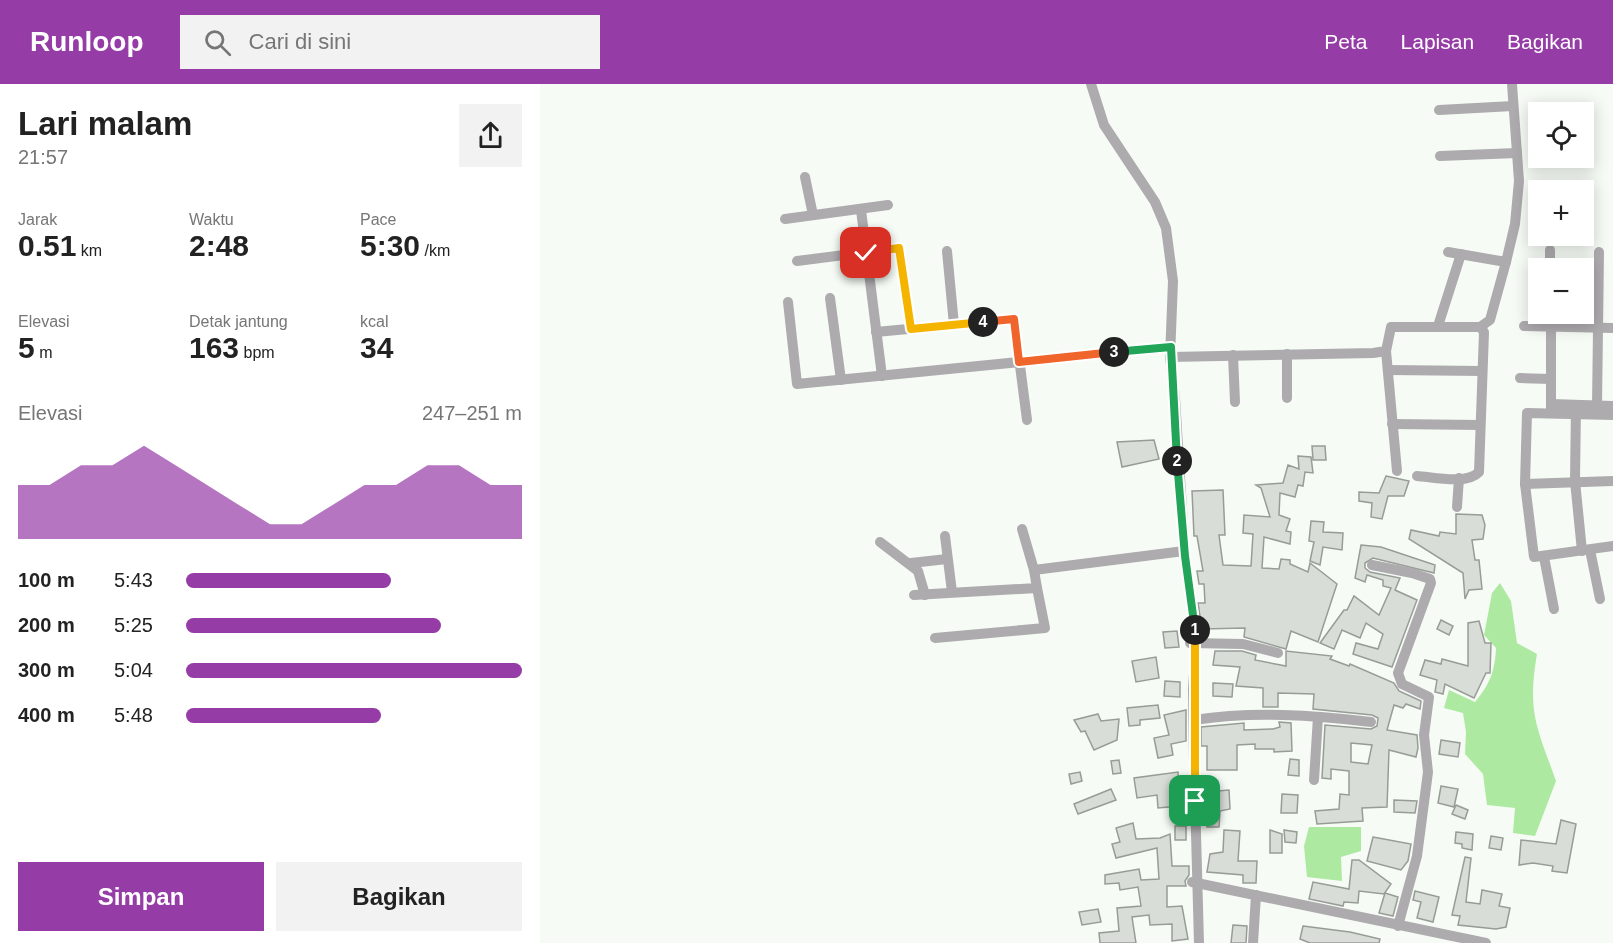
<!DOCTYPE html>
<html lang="id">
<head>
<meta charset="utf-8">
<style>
  :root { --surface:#fff; --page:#f2f2f2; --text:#222; --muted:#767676; --accent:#963ca7 }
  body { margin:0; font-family:Arial,sans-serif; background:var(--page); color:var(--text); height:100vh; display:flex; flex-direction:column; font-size:22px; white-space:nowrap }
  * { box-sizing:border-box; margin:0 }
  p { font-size:20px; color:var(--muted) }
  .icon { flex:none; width:33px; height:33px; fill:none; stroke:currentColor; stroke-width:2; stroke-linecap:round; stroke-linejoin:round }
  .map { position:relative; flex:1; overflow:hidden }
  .drawer { display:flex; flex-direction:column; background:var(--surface); width:540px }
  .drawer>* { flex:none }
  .buttons { position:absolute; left:988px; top:18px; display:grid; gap:12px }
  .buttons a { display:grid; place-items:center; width:66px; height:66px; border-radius:0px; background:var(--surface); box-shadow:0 3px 15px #0003; font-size:30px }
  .pin { position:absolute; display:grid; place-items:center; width:51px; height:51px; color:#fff; margin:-26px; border-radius:12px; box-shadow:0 3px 9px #0006 }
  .km { position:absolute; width:30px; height:30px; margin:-15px; border-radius:50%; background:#222; color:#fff; font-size:16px; line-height:30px; text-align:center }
  .round { display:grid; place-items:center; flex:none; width:63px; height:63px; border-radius:0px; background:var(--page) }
  .head { display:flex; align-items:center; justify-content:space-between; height:102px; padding:0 18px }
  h1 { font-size:33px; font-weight:700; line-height:45px }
  .stats { display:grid; grid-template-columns:repeat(3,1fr); gap:9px; height:102px; padding:6px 18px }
  .stats div { display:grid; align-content:center }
  .stats b { font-size:30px; font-weight:700 }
  .stats small { font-size:16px; font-weight:400 }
  .stats p { font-size:16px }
  .chart { height:168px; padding:12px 18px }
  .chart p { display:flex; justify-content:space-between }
  .chart svg { width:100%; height:108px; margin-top:6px; fill:var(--accent); opacity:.7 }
  .button { display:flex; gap:12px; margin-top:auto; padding:12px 18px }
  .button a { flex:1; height:69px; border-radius:0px; background:var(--accent); color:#fff; font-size:24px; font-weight:700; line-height:69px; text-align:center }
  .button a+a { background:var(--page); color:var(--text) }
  ul { padding:0 18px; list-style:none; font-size:20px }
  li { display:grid; grid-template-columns:96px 72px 1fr; align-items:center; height:45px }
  li i { height:15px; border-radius:8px; background:var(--accent) }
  header { display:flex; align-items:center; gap:36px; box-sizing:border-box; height:84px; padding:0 30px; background:var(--accent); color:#fff }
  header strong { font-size:28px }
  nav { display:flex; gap:33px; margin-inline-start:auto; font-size:21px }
  .search { width:420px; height:54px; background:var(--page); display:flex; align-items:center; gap:15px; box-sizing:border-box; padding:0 21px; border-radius:0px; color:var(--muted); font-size:22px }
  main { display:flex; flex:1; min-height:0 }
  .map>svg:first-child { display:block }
</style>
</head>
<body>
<header>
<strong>Runloop</strong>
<div class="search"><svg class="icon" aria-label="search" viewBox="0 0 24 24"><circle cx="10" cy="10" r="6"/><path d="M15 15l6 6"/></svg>Cari di sini</div>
<nav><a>Peta</a><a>Lapisan</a><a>Bagikan</a></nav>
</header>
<main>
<section class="drawer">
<div class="head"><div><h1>Lari malam</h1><p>21:57</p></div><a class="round"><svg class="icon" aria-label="share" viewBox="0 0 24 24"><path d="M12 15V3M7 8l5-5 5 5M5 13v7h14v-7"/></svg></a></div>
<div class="stats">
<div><p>Jarak</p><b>0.51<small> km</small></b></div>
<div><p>Waktu</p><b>2:48</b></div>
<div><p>Pace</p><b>5:30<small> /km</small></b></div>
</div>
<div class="stats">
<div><p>Elevasi</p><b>5<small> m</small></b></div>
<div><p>Detak jantung</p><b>163<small> bpm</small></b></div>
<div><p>kcal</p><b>34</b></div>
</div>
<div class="chart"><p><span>Elevasi</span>247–251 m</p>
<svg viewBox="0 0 160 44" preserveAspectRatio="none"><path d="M0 44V22L10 22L20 14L30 14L40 6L50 14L60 22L70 30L80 38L90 38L100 30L110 22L120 22L130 14L140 14L150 22L160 22V44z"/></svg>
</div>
<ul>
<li><b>100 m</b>5:43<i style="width:61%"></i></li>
<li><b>200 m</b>5:25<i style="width:76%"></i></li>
<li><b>300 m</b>5:04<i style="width:100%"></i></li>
<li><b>400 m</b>5:48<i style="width:58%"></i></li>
</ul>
<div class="button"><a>Simpan</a><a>Bagikan</a></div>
</section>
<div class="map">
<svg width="1073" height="859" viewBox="0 0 1073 859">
  <rect width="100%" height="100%" fill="#f6fcf5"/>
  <!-- green -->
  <g fill="#aee9a1">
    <path d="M960,499l11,18 6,42 20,11c-10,59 0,73 19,127l-21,55 -22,-3 2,-25 -28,-3 -4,-31 -18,-20 1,-22 -3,-19 -19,-5 5,-18 26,12c15,-18 20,-31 21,-54l-12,-13 8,-42z"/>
    <path d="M769,743h52v24l-20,6 1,24 -35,-4 -3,-31z"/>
  </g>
  <!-- building -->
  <g fill="#d8ded7" stroke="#979c96" stroke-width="1.5" fill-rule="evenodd">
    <path d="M614,356l5,19 -37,8 -5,-25z"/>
    <path d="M772,362h13l1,14h-13z"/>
    <path d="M758,372l13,1 2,16 -8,-1 -2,14 -5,-1 -3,12 -15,-4 -1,22 11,4 -4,12 5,1 -1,12 -26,-7 -2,31 17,1 2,-10 9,1v4l18,8 2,-9 27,21 -19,58 -27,-11 -5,18 -42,-12 1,-9 -43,1 -4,-26h7l-1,-19h-5l-2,-13h6l-6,-35h-3l-2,-45 31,-1 2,45h-6l4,30 28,1 2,-32 -10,-1 1,-18 26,2 -9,-29 -5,-3 27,-2 5,-18 11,4z"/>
    <path d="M846,392l23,5 -5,15h-16l-6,23 -11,-2 1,-14 -13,-2v-9l20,1z"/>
    <path d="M916,430l26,1 3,10 -2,14 -11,1 3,20h4l3,29 -13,1 -4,9 -2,-26 -54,-34 2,-9 28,6 1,-4 16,2z"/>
    <path d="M771,437l13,1 -1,10 20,1 -1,17 -19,-3 -3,18 -10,-4 4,-19 -5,-1z"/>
    <path d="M821,461l20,2 54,18 -1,8 -61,-15 -8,5v5l5,4 30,6 -5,12 22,10 -25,67 -39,-13 3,-11 22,6 5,-15 -17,-11 -6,15 -18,-8 -8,19 -14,-6 24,-33h3l7,-14 25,19 12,-27 -8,-2v-6l-16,-5 -2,7 -10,-4z"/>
    <path d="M901,536l12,6 -4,9 -12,-6z"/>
    <path d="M939,537l6,22h6l-1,30h-4l-12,25 -29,-14 -2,10 -8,-2 2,-12 -17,-5 5,-15 16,4 1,-5 26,7v-43z"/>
    <path d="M637,547l2,16 -14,1 -2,-16z"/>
    <path d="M675,567h27l14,4 -1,5 31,6v-15l46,5 -2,3 19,7 1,-2 44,19 5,8 22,10 -1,8 -14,-5 -3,4 -9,-3 -7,25 30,5 1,13 -2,9 -27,-7 -2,57 -25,1 1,13 -46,3 -2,-13 24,-2 1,-15 9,1v-24l-18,-2v10l-9,-1 3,-53 46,4 6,-3 1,-8 -6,-3 -59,-6 1,-15 -36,-1v14h-15v-19l-27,-2 4,-19 -27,-2zM811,659l21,2 -4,19 -17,-2z"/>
    <path d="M616,573l3,21 -23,4 -4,-21z"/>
    <path d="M625,597l15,1v15l-16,-1z"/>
    <path d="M673,599l20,1 -1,13 -19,-1z"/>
    <path d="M618,621l2,13 -20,2v5l-11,1 -2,-18z"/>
    <path d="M646,626v31l-15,3 2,11 -15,3 -4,-20 15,-3 -5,-20z"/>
    <path d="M558,630l3,7 18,-2 -2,21 -23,10 -9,-19 -4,1 -7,-12z"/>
    <path d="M739,638l12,1 1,28 -18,1v-3h-19v-5l-18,1v25h-30v-24h-6v-19l43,-4v7l29,-1 7,-2z"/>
    <path d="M901,656l19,3 -2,14 -19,-3z"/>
    <path d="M750,675l9,1v16l-11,-1z"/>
    <path d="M579,676l2,13 -8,1 -2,-13z"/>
    <path d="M540,688l2,9 -11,3 -2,-10z"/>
    <path d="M638,688l2,34 -22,2 -1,-13 -20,3 -3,-20z"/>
    <path d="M901,702l17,3 -4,18 -16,-4z"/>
    <path d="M571,705l5,11 -38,14 -4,-10z"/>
    <path d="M689,706l1,19 -10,2 -1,16h-12l-1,-35z"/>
    <path d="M742,710l16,1 -1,18h-16z"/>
    <path d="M854,716l23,1 -2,12 -21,-1z"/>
    <path d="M916,721l12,5 -3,9 -13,-5z"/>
    <path d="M1021,736l15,4 -9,49 -15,-2 1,-5 -20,-3 -14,2 2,-25 35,4z"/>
    <path d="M593,739l3,16 24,-1 10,-4 2,32h17v9l-4,6 1,5h-19v21l15,-1 6,33 -16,2v-17l-22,1 -1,-10 -17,2 4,26h-36l-1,-10 20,-2 -2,-23 24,-2 -3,-19 -18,3 -1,-7 -14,1v-9l34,-6 2,11 18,-1 -2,-31 -41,10 -4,-14 8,-2 -4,-14z"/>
    <rect x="635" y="742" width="11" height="14"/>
    <path d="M684,746l16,1 -2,30h19l-1,22h-13v-8l-36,-3 3,-18 13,-2z"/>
    <path d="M730,746l12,4v19h-12z"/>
    <path d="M744,746l13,2 -1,11 -11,-1z"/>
    <path d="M916,748l17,2 -1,16 -10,-2v-4l-7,-1z"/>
    <path d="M951,752l12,2 -2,12 -12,-2z"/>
    <path d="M833,753l38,7 -3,17 -7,9 -34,-9z"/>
    <path d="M925,773l6,1 -5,44 14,2 2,-14 20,4 -3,12 11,2 -4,19 -10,2 -38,-4 2,-9 -8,-1z"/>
    <path d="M812,776h7l32,24 -7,10 -25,-3 -1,12 -14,-1 -1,4 -34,-7 4,-17 36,7z"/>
    <path d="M875,807l24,6 -6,25 -16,-4 4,-16 -8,-2z"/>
    <path d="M845,809l13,4 -5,19 -14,-3z"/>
    <path d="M558,825l3,13 -19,3 -3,-13z"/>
    <path d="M693,841l14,1 -1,17h-15z"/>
    <path d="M763,842l47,6 30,7 -1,4h-69l-10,-4z"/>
  </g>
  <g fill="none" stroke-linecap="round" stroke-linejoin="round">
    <!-- minor -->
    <g stroke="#adabae" stroke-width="10">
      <path d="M551,0l13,41 51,77 11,26 7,53 -3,76 5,41 10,158 11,87 -3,46 1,72 5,182"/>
      <path d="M899,26l74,-4"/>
      <path d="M900,72l77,-3"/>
      <path d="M265,93l8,38"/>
      <path d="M321,126l21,166"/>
      <path d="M245,135l103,-14"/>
      <path d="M1010,166v18"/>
      <path d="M407,167l7,74"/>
      <path d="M257,177l102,-13 12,81"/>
      <path d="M966,178l9,-38 4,-43 -7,-97"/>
      <path d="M290,214l11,82"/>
      <path d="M248,218l9,82 374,-37"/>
      <path d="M898,242l23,-72"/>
      <path d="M984,242l89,2"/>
      <path d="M336,248l138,-13 13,101"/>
      <path d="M846,267l11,120"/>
      <path d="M747,270v44"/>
      <path d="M693,271l2,47"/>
      <path d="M630,273l203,-4 13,-2 5,-24h89l10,-7 16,-58 -58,-10"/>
      <path d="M848,286l94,1"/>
      <path d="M980,294l31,1"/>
      <path d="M1011,320l62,2"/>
      <path d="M1036,321l-1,76 7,70"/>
      <path d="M1057,322l2,-154"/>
      <path d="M1011,329v-99"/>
      <path d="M1073,331l-86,-2 -2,71 9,73 79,-11"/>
      <path d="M852,340l88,1"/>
      <path d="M877,392c16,1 50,9 62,-4l5,-140 -4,-5"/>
      <path d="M985,400l88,-3"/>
      <path d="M917,423l2,-29"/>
      <path d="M482,445l12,41 150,-19"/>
      <path d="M405,452l7,56"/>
      <path d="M340,458l38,29 7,24"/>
      <path d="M1050,466l10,49"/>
      <path d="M1004,473l10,52"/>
      <path d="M371,479l36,-4"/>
      <path d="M832,481l40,8 18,6 1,4 -33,90 4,11 27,13 -5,38 4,37 -11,84 -19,70"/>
      <path d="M374,511l123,-7 -3,-18"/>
      <path d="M395,554l110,-10 -8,-40"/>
      <path d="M650,559l53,1 35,9"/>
      <path d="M654,636c59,-9 119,-5 177,2"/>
      <path d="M774,696l4,-63"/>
      <path d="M652,798l294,61"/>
      <path d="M713,859l3,-48"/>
    </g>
  </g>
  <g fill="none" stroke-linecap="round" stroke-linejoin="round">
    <!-- split-1 casing -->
    <g stroke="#fff" stroke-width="12">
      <path id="split-1" d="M655,717v-171"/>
    </g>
    <!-- split-2 casing -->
    <g stroke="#fff" stroke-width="12">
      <path id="split-2" d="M637,377l8,95 10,74"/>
    </g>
    <!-- split-3 casing -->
    <g stroke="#fff" stroke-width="12">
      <path id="split-3" d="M574,268l57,-5 6,114"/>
    </g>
    <!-- split-4 casing -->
    <g stroke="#fff" stroke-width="12">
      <path id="split-4" d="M443,238l31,-3 5,43 95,-10"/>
    </g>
    <!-- split-5 casing -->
    <g stroke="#fff" stroke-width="12">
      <path id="split-5" d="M326,169l33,-5 12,81 72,-7"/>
    </g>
    <!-- split-1 -->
    <use href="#split-1" stroke="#f5b400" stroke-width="8"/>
    <!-- split-2 -->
    <use href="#split-2" stroke="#22a559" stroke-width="8"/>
    <!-- split-3 -->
    <use href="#split-3" stroke="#22a559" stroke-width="8"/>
    <!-- split-4 -->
    <use href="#split-4" stroke="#f0652b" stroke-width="8"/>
    <!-- split-5 -->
    <use href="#split-5" stroke="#f5b400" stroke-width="8"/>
  </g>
</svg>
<div class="buttons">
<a><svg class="icon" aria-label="locate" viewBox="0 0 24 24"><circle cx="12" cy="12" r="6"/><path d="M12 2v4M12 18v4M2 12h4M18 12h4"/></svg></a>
<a>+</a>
<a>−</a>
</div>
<div class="pin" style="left:655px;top:717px;background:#1e9e55"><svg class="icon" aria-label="arrive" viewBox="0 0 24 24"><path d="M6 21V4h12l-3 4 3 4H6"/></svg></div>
<div class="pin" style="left:326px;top:169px;background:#d93025"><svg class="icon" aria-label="check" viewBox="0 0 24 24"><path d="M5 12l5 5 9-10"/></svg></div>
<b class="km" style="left:655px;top:546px">1</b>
<b class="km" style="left:637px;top:377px">2</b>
<b class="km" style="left:574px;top:268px">3</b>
<b class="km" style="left:443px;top:238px">4</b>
</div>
</main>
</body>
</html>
